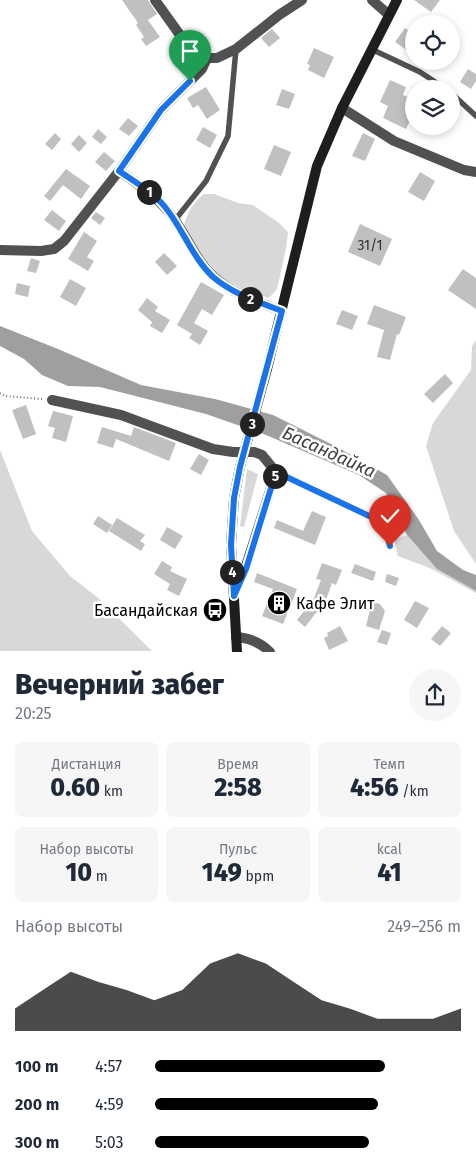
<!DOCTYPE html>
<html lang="ru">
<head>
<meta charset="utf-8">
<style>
  :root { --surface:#fff; --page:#f6f6f7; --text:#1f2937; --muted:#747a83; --accent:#000 }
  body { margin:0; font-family:"Fira Sans",sans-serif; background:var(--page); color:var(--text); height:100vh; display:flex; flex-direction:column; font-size:19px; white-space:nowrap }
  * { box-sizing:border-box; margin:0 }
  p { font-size:16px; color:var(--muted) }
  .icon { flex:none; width:28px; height:28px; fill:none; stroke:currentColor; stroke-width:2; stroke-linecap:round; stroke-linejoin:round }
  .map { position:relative; height:652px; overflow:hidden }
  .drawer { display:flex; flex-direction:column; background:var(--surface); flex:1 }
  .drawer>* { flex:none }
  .buttons { position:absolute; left:405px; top:15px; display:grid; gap:10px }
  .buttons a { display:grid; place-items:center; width:55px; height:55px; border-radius:50%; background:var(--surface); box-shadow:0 2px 8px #0003; font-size:25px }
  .pin { position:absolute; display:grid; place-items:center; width:42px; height:42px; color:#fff; margin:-51px -21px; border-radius:50% 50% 50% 0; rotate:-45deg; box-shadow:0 0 5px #0007 }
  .pin .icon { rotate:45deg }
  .km { position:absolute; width:25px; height:25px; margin:-12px; border-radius:50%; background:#222; color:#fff; font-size:14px; line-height:25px; text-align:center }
  .round { display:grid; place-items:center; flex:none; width:52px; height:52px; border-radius:26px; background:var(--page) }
  .summary { display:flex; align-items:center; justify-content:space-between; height:85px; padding:0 15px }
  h1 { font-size:28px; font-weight:800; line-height:38px }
  .stats { display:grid; grid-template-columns:repeat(3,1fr); gap:8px; height:85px; padding:5px 15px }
  .stats div { display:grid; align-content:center; border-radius:8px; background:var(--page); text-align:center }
  .stats b { font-size:25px; font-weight:800 }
  .stats small { font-size:14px; font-weight:400 }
  .stats p { font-size:14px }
  .chart { height:140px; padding:10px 15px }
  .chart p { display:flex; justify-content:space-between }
  .chart svg { width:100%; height:90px; margin-top:5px; fill:var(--accent); opacity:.7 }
  ul { padding:0 15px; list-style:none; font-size:16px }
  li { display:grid; grid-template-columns:80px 60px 1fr; align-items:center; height:38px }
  li i { height:12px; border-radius:6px; background:var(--accent) }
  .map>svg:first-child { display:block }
</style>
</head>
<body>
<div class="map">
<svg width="476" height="652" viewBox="0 0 476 652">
  <rect width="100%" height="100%" fill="#fff"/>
  <!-- green -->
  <g fill="#d8d8d8">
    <path d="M204,194h10l24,9 15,2 26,18 9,9 -2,17 -9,40 -8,9 -25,-8 -23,-13 -30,-34 -8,-12c2,-15 9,-28 21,-37z"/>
    <path d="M476,340v224l-22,-33 -28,-85 7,-23 38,-53 1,-24z"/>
    <path d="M0,450l32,81 38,45 27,21 55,54h-152z"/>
    <path d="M247,469l11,5 -14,53 -4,-1z"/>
    <path d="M407,535l30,34 39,22v2l-44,-24 -34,-13 -4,-16z"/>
  </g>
  <!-- water -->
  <path fill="#9f9f9f" d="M0,326l58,23 83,36 74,14 58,16 64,32 50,28 32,45 18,31 26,19 13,5v16l-39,-22 -30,-34 -21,-42 -27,-18 -93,-40 -60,-21 -106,-27 -32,-1 -26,-11 -18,-16 -24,-13z"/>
  <!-- building -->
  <g fill="#c0c0c0">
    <path d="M122,0h26l9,14 -9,6 12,17 -14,9 -5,-7 3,-2 -8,-12 2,-2z"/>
    <path d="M414,0h26l-9,12z"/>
    <path d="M405,28l9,6v21l-19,-13z"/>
    <path d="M272,29l8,9 -11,9 -8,-9z"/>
    <path d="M314,48l20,9 -10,21 -16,-8 2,-5 -3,-1z"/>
    <path d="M468,69l8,5v7l-5,8 -11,-7z"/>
    <path d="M390,80l16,7 -3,8 11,5v12l-8,17 -23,-11 5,-12 -8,-4z"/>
    <path d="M206,87l14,23 -13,9 -9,-14 -5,3 -6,-10z"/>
    <path d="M282,89l13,5 -6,15 -13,-4z"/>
    <path d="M128,118l10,8 -9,10 -10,-7z"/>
    <path d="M203,127l14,8 -7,13 -14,-8z"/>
    <path d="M98,129l9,8 -6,7 -9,-7z"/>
    <path d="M55,133l6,6 -9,11 -7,-6z"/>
    <path d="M363,133l12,6 -10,22 -13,-5z"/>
    <path d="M79,135l8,8 -8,9 -8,-8z"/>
    <path d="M274,145l17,7 -10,24 -17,-7z"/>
    <path d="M104,152l11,9 -9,10 -11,-9z"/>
    <path d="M66,169l24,17 -9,13 -18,-14 -13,16 -6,-5z"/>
    <path d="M420,172l15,9 -11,20 -16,-9z"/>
    <path d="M52,210l14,11 -7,10 -15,-11z"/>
    <path d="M96,212l9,6 -5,7 -9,-7z"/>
    <path d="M360,224l32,15 -12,27 -32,-14z"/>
    <path d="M84,232l13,9 -10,16 7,4 -6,10 -20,-12z"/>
    <path d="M164,253l13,13 -10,9 -12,-13z"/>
    <path d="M31,258l9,3 -4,12 -9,-2z"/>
    <path d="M463,269l13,9v31l-28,-19z"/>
    <path d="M70,279l16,9 -10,18 -16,-9z"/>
    <path d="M201,282l23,13 -12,20 -10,-6 -8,14 14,8 -8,14 -11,-7 3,-4 -15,-9z"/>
    <path d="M17,283l13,3 -2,11 -13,-3z"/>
    <path d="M147,298l11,9 -3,4 15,9 -8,13 -12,-7 2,-4 -14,-12z"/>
    <path d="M374,305l32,12 -7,18 -2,-1 -7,26 -13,-3 7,-27 -17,-6z"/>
    <path d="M342,310l16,6 -6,14 -16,-6z"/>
    <path d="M445,374l8,9 -20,20 -9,-9z"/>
    <path d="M26,405l10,29 -13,5 -11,-29z"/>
    <path d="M53,411l20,5 -7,26 -14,-4 3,-10 -7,-2z"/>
    <path d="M102,427l29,9 3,-9 42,16 -7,18 -53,-22 -3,9 -16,-5z"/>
    <path d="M199,454l10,6 -8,15 -11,-6z"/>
    <path d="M312,511l14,6 -11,28 -41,-17 3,-8 26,11z"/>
    <path d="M98,516l14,9 -5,8 -14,-9z"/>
    <path d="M117,518l28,17 -5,6 5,3 -4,7 -32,-20z"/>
    <path d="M167,527l16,9 -8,13 -15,-9z"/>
    <path d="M162,561l10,6 -2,4 17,8 -8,17 -12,-6 3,-6 -16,-10z"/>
    <path d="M322,563l20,7 -6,15 -4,-2 -6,17 -21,27 -8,-7 17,-22 7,-18 -5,-1z"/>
    <path d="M355,564l21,8 -3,9 -22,-8z"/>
    <path d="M257,573l40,16 -14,35 -21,-8 11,-27 -19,-7z"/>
    <path d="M387,574l12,4 -3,8 -11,-4z"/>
    <path d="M415,601l14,7 -12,20 -13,-8z"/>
    <path d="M372,602l8,2 5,7 -6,19 -13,-4z"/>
    <path d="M340,626l8,15 -19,9 -5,-12 4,-2 -1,-3z"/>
    <path d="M442,626l9,7 -11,13 -9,-7z"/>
    <path d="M382,630l9,3 -4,12 -10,-3z"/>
  </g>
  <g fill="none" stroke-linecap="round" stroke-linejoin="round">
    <!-- path -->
    <path stroke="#737373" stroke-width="2" stroke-dasharray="1 2.5" stroke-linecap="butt" d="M0,393l5,3 37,3"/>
    <!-- lane -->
    <g stroke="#515151" stroke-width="5.5">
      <path d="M371,49l49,23 26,17"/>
      <path d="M451,93l25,23"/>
      <path d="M175,220l31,-39 22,-45 8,-87"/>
      <path d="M276,472l108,51 6,23"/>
    </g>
    <!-- street -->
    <g stroke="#515151" stroke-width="10">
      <path d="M155,0l35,49 17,9h10l19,-9 43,-34 23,-15"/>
      <path d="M372,0l17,15"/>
      <path d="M342,108l52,33 70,29 12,2"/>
      <path d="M119,171c21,14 41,28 55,48 14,19 22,42 40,58 19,17 44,25 68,34"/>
      <path d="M0,250l41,1 13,-2 10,-8 55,-70 42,-61 41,-41 5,-11"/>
      <path d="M52,400l69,15 92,34 20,3h21l8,3 14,17 -31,97 -11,26"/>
      <path d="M236,637c14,1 24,5 34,15"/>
    </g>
    <!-- secondary -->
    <g stroke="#1e1e1e" stroke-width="10">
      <path d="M267,369l50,-203 25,-58 55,-108"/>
      <path d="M237,652l-6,-107 3,-47 6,-31"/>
    </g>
    <!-- secondary-bridge -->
    <path stroke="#1e1e1e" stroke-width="10" d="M240,467l27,-98"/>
  </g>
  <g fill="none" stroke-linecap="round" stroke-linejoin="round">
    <!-- route casing -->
    <g stroke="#fff" stroke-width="10">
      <path id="route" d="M190,81l-29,29 -42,61c16,11 34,21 46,36 18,22 27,50 48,70 20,17 45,25 69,34l-42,156 -6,31 -3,47 3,51 12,-27 30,-97 108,51 6,23"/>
    </g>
    <!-- route -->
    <use href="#route" stroke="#1a73e8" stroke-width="6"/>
  </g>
  <!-- icons -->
  <defs>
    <g id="building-disc" transform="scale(1.25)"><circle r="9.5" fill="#000" stroke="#fff"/><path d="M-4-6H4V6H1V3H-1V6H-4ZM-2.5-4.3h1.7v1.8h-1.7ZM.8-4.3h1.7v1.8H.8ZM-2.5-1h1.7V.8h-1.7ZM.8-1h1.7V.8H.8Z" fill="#fff"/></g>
    <g id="bus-disc" transform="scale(1.25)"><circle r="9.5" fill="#000" stroke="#fff"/><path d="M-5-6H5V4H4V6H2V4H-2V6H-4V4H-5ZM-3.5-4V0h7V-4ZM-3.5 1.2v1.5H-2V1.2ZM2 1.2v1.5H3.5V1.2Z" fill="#fff"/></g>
  </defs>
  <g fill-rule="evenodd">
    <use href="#building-disc" x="279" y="603"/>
    <use href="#bus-disc" x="215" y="610"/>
  </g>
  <g text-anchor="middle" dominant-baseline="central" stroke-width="5" stroke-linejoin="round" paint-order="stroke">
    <!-- number labels -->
    <g font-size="14" fill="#303030">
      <text x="370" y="245">31/1</text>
    </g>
    <!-- poi labels -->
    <g font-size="16" fill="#000" stroke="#fff" text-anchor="start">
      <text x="296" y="603">Кафе Элит</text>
      <text x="198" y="610" text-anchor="end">Басандайская</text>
    </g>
    <!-- water labels -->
    <g font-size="18" font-style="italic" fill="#404040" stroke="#fff">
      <text transform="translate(329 452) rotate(24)">Басандайка</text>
    </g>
  </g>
</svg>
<div class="buttons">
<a><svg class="icon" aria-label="locate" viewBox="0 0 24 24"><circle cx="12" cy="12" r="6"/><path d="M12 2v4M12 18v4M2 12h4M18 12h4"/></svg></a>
<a><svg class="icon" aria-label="layers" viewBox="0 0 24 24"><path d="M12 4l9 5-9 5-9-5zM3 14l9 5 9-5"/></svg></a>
</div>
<div class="pin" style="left:190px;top:81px;background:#1e9e55"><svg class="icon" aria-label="arrive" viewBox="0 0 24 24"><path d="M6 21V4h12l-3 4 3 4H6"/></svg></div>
<div class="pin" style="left:390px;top:546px;background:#d93025"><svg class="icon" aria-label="check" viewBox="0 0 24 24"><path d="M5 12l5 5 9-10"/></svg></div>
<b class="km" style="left:149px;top:192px">1</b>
<b class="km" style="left:250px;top:299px">2</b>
<b class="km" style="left:252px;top:424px">3</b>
<b class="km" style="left:232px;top:572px">4</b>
<b class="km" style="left:275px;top:476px">5</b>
</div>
<section class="drawer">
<div class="summary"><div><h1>Вечерний забег</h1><p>20:25</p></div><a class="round"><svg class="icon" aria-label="share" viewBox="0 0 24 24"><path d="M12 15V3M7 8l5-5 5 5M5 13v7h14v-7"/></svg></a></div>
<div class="stats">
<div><p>Дистанция</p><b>0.60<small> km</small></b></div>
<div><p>Время</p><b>2:58</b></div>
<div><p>Темп</p><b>4:56<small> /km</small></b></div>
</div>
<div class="stats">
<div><p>Набор высоты</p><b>10<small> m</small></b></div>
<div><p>Пульс</p><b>149<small> bpm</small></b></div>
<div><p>kcal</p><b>41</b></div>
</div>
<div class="chart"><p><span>Набор высоты</span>249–256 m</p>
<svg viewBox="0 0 160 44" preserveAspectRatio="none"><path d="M0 44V33L10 24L20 15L30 20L40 24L50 29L60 24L70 11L80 6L90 11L100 20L110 29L120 33L130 38L140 38L150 38L160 33V44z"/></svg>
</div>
<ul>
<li><b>100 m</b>4:57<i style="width:75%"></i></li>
<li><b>200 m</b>4:59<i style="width:73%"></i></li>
<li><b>300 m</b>5:03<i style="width:70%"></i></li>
</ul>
</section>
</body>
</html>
